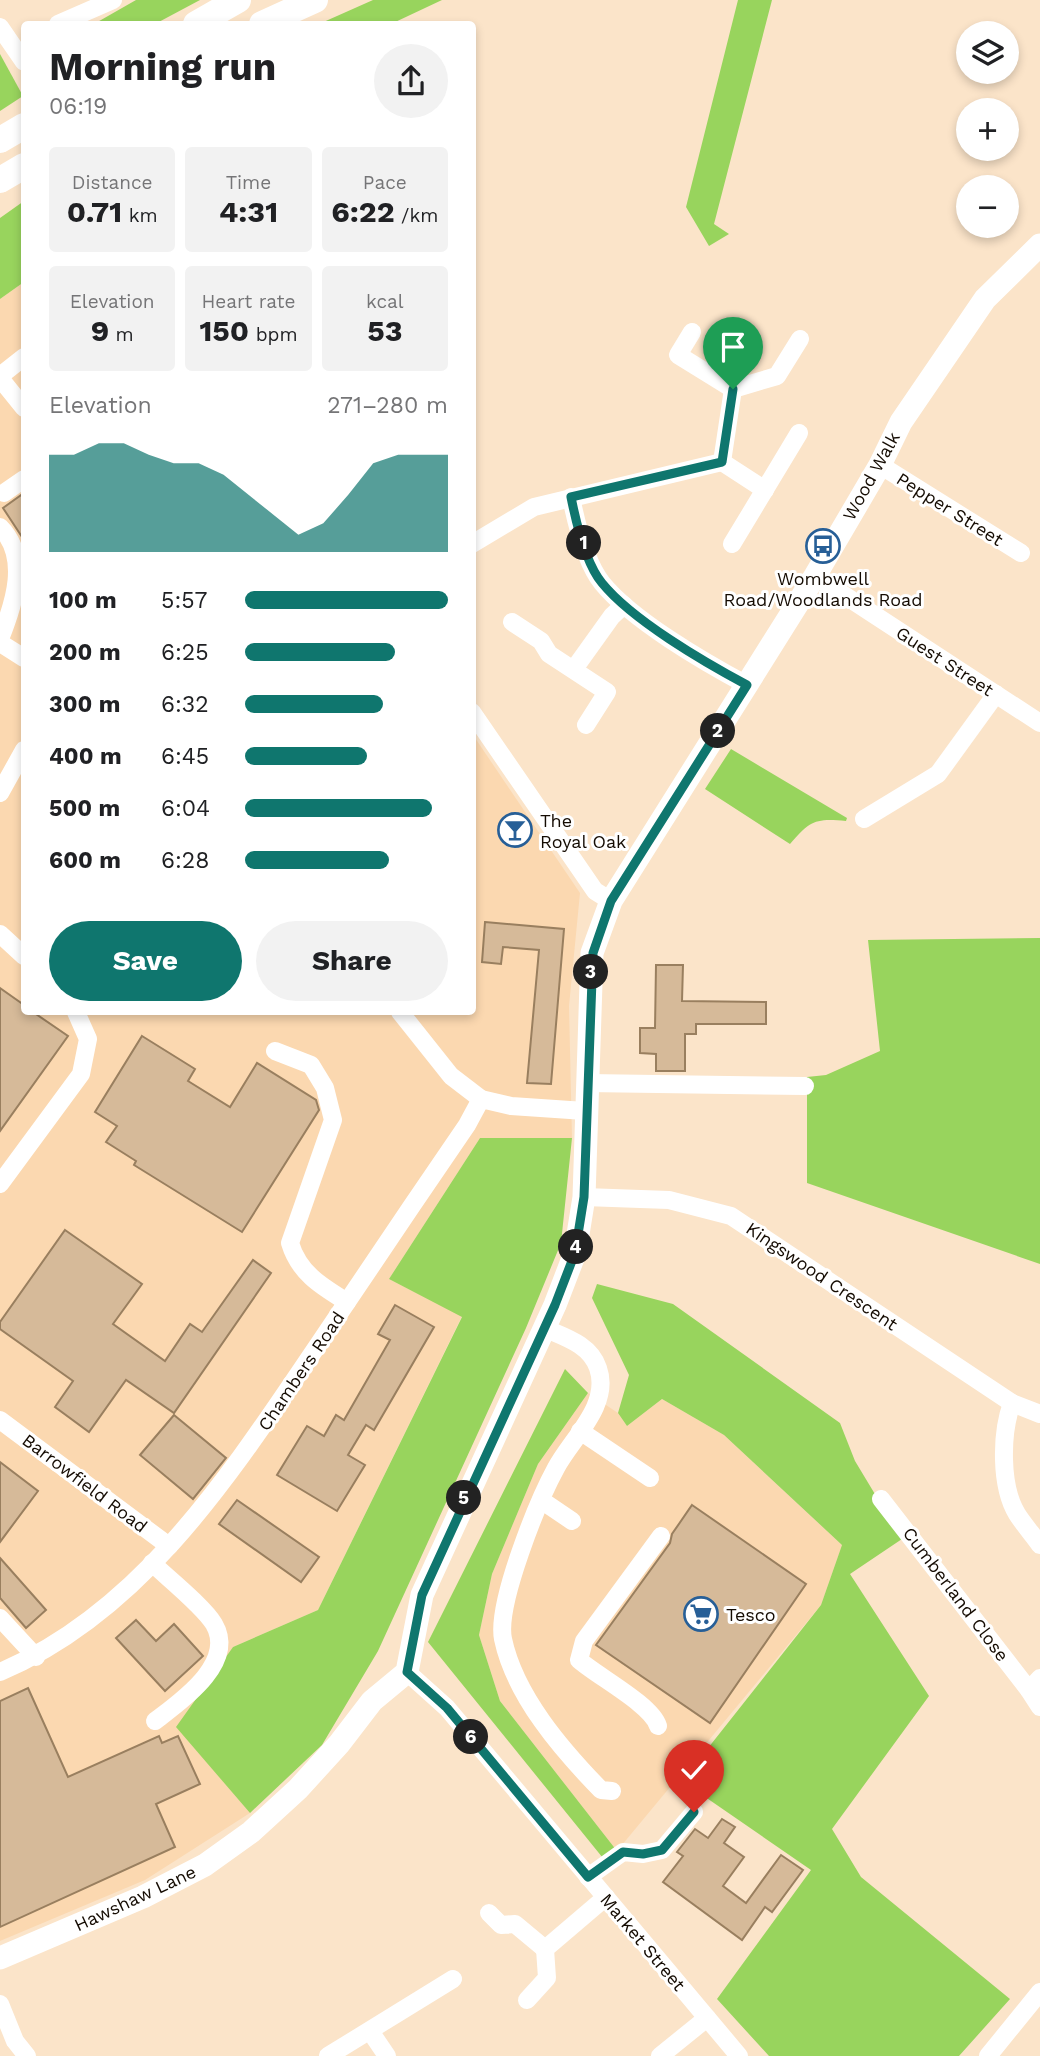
<!DOCTYPE html>
<html lang="en">
<head>
<meta charset="utf-8">
<style>
  :root { --surface:#fff; --page:#f2f2f2; --text:#202124; --muted:#757577; --accent:#0f766e }
  body { margin:0; font-family:"Work Sans",sans-serif; background:var(--page); color:var(--text); height:100vh; display:flex; flex-direction:column; font-size:26px; white-space:nowrap }
  * { box-sizing:border-box; margin:0 }
  p { font-size:23px; color:var(--muted) }
  .icon { flex:none; width:38px; height:38px; fill:none; stroke:currentColor; stroke-width:2; stroke-linecap:round; stroke-linejoin:round }
  .map { position:relative; flex:1; overflow:hidden }
  .side { position:absolute; left:21px; top:21px; width:455px; height:994px; display:flex; flex-direction:column; background:var(--surface); border-radius:7px; box-shadow:0 4px 10px #0003 }
  .side>* { flex:none }
  .controls { position:absolute; left:956px; top:21px; display:grid; gap:14px }
  .controls a { display:grid; place-items:center; width:63px; height:63px; border-radius:50%; background:var(--surface); box-shadow:0 4px 10px #0003; font-size:35px }
  .pin { position:absolute; display:grid; place-items:center; width:60px; height:60px; color:#fff; margin:-72px -30px; border-radius:50% 50% 50% 0; rotate:-45deg; box-shadow:0 0 7px #0007 }
  .pin .icon { rotate:45deg }
  .km { position:absolute; width:35px; height:35px; margin:-18px; border-radius:50%; background:#222; color:#fff; font-size:19px; line-height:35px; text-align:center }
  .round { display:grid; place-items:center; flex:none; width:74px; height:74px; border-radius:37px; background:var(--page) }
  .overview { display:flex; align-items:center; justify-content:space-between; height:119px; padding:0 28px }
  h1 { font-size:38px; font-weight:700; line-height:52px }
  .metrics { display:grid; grid-template-columns:repeat(3,1fr); gap:10px; height:119px; padding:7px 28px }
  .metrics div { display:grid; align-content:center; border-radius:7px; background:var(--page); text-align:center }
  .metrics b { font-size:30px; font-weight:700 }
  .metrics small { font-size:19px; font-weight:400 }
  .metrics p { font-size:19px }
  .chart { height:196px; padding:14px 28px }
  .chart p { display:flex; justify-content:space-between }
  .chart svg { width:100%; height:126px; margin-top:7px; fill:var(--accent); opacity:.7 }
  .cta { display:flex; gap:14px; margin-top:auto; padding:14px 28px }
  .cta a { flex:1; height:80px; border-radius:42px; background:var(--accent); color:#fff; font-size:28px; font-weight:700; line-height:80px; text-align:center }
  .cta a+a { background:var(--page); color:var(--text) }
  ul { padding:0 28px; list-style:none; font-size:23px }
  li { display:grid; grid-template-columns:112px 84px 1fr; align-items:center; height:52px }
  li i { height:18px; border-radius:9px; background:var(--accent) }
  .map>svg:first-child { display:block }
</style>
</head>
<body>
<div class="map">
<svg width="1040" height="2056" viewBox="0 0 1040 2056">
  <rect width="100%" height="100%" fill="#fbe4c9"/>
  <!-- built -->
  <g fill="#fbd8b0">
    <path d="M24,282v730h448l1,-277 107,158 -11,113 3,132h-92l-91,141 73,37 -144,294 -85,37 -56,80 73,86 -105,67 -145,61v-1642z"/>
    <path d="M588,1393l30,20 9,13 35,-27 62,36 118,110 -21,60 -204,246 -117,-150 -21,-66 13,-61 46,-110z"/>
  </g>
  <!-- green -->
  <g fill="#98d45d">
    <path d="M136,0h64l-45,24h-61z"/>
    <path d="M373,0h69l-51,24h-72z"/>
    <path d="M738,0h34l-58,224 15,10 -20,12 -23,-39z"/>
    <path d="M0,54l23,42 -23,15z"/>
    <path d="M24,201v81l-24,17v-81z"/>
    <path d="M731,749l116,69 -1,3c-31,-3 -36,0 -56,23l-85,-55z"/>
    <path d="M1040,938v326l-233,-81v-106l19,-2 54,-24 -12,-111z"/>
    <path d="M480,1138h92l-11,105 -35,85 -148,323 -56,94 -72,68 -74,-86 57,-80 85,-37 144,-293 -73,-38z"/>
    <path d="M597,1284l76,20 167,119 15,38 47,78 -52,35 79,122 -97,133 29,48 149,122 -51,57h-190l-52,-57 94,-129 -129,-89 139,-176 21,-60 -118,-110 -62,-36 -35,27 -9,-13 11,-38 -37,-77z"/>
    <path d="M565,1369l23,24 -50,71 -46,110 -13,61 21,66 117,150 -6,17 -183,-226z"/>
  </g>
  <!-- building -->
  <g fill="#d6ba99" stroke="#997f5f" stroke-width="2">
    <path d="M24,493v47l-21,-32z"/>
    <path d="M485,922l79,7 -13,155 -24,-1 12,-133 -36,-3 -2,17 -19,-2z"/>
    <path d="M656,965h27l-1,36 84,1v22h-70v10h-11v37h-29v-17l-16,-1v-25h15z"/>
    <path d="M0,988l24,17v7h9l35,24 -68,95z"/>
    <path d="M142,1036l53,33 -7,12 42,26 27,-44 59,37 3,10 -77,122 -108,-67 2,-4 -30,-19 11,-16 -22,-14z"/>
    <path d="M65,1230l77,54 -29,40 52,37 25,-37 12,8 51,-72 18,13 -97,140 -48,-33 -37,52 -34,-25 18,-26 -73,-52v-7z"/>
    <path d="M395,1305l39,22 -60,103 -8,-5 -18,30 17,10 -28,46 -60,-36 30,-49 17,10 12,-21 8,5 46,-80 -12,-6z"/>
    <path d="M174,1415l52,43 -33,41 -53,-44z"/>
    <path d="M0,1462l38,29 -38,51z"/>
    <path d="M237,1500l82,57 -18,25 -82,-58z"/>
    <path d="M692,1505l114,79 -96,139 -114,-78 74,-102 2,-9z"/>
    <path d="M0,1558l46,52 -20,18 -26,-30z"/>
    <path d="M136,1620l20,21 18,-17 29,32 -38,35 -49,-53z"/>
    <path d="M28,1688l40,89 91,-41 3,7 16,-7 22,48 -44,20 19,43 -175,80v-226z"/>
    <path d="M722,1819l13,8 -11,16 20,14 -21,29 23,17 35,-48 22,15 -31,42 -7,-5 -23,33 -79,-58 20,-26 -6,-4 18,-23 13,9z"/>
  </g>
  <g fill="none" stroke-linecap="round" stroke-linejoin="round">
    <!-- minor -->
    <g stroke="#fff" stroke-width="18">
      <path d="M58,24l55,-24"/>
      <path d="M0,27l24,35"/>
      <path d="M692,332l-14,23 55,34"/>
      <path d="M0,376l24,-19"/>
      <path d="M0,378l24,30"/>
      <path d="M722,462l43,28"/>
      <path d="M880,465l141,88"/>
      <path d="M4,493l20,-14"/>
      <path d="M571,497c5,25 15,66 31,86 30,37 102,79 145,102"/>
      <path d="M0,527c30,30 14,77 0,112"/>
      <path d="M472,544l62,-37 188,-45 11,-73 44,-13 23,-37"/>
      <path d="M732,544l67,-111"/>
      <path d="M815,576l225,147"/>
      <path d="M512,622l29,19 8,13 58,38 -21,33"/>
      <path d="M0,643l24,15"/>
      <path d="M574,669l38,-53 12,-11"/>
      <path d="M472,712l123,179 16,10"/>
      <path d="M0,793l24,-43"/>
      <path d="M864,819l74,-45 58,-80"/>
      <path d="M0,934l24,22"/>
      <path d="M400,1012l51,64 30,23"/>
      <path d="M275,1051l36,14 14,23 8,32 -43,123c9,30 31,43 57,59"/>
      <path d="M586,1083l219,3"/>
      <path d="M0,1184l81,-110 7,-35 -12,-27"/>
      <path d="M584,1197l85,3 62,16 281,187 28,11"/>
      <path d="M544,1328c20,9 46,16 54,40 13,37 -26,70 -42,100 -18,33 -60,136 -53,171 12,57 59,111 98,151l11,1"/>
      <path d="M1012,1403c-11,30 -12,83 5,111 7,11 16,21 23,31"/>
      <path d="M0,1420l169,126"/>
      <path d="M580,1431l70,47"/>
      <path d="M881,1499l148,191 11,-12"/>
      <path d="M541,1500l31,21"/>
      <path d="M152,1563c16,15 52,44 62,61 23,39 -34,78 -59,97"/>
      <path d="M0,1618l36,39"/>
      <path d="M0,1672c144,-61 233,-202 318,-327 49,-73 99,-147 149,-220l14,-26 30,7 74,5"/>
      <path d="M407,1672l40,36 292,348"/>
      <path d="M1029,1690l11,17"/>
      <path d="M658,1726c-6,-21 -61,-50 -79,-66l5,-19 77,-105"/>
      <path d="M588,1877l35,-25 20,2 19,-4 32,-38"/>
      <path d="M489,1913l12,12 14,-1 30,25"/>
      <path d="M527,2000l20,-22 -2,-29 61,-52"/>
      <path d="M0,2004l15,37 12,15"/>
      <path d="M370,2031l17,25"/>
      <path d="M328,2056l125,-77"/>
      <path d="M660,2056l47,-38"/>
      <path d="M988,2056l52,-64"/>
    </g>
    <!-- major -->
    <path stroke="#fff" stroke-width="23" d="M0,1958l143,-61 62,-32 46,-33 47,-43 41,-45 33,-43 35,-29 15,-77 133,-290 20,-52 9,-56 8,-244 19,-52 204,-325 65,-111 21,-43 84,-123 55,-54"/>
    <!-- highway -->
    <g stroke="#fff" stroke-width="26">
      <path d="M196,24l42,-24"/>
      <path d="M262,24l53,-24"/>
      <path d="M0,140l24,-14"/>
      <path d="M0,180l24,-14"/>
    </g>
  </g>
  <g fill="none" stroke-linecap="round" stroke-linejoin="round">
    <!-- route casing -->
    <g stroke="#fff" stroke-width="14">
      <path id="route" d="M694,1812l-32,38 -19,4 -20,-2 -35,25 -141,-169 -40,-36 15,-77 133,-290 20,-52 9,-56 9,-244 18,-52 136,-216c-43,-23 -115,-65 -145,-102 -16,-19 -26,-61 -31,-86l151,-35 11,-73"/>
    </g>
    <!-- route -->
    <use href="#route" stroke="#0f766e" stroke-width="9"/>
  </g>
  <!-- icons -->
  <defs>
    <g id="bus-ring" transform="scale(1.75)"><circle r="9.5" fill="#fff" stroke="#275f97" stroke-width="1.5"/><path d="M-5-6H5V4H4V6H2V4H-2V6H-4V4H-5ZM-3.5-4V0h7V-4ZM-3.5 1.2v1.5H-2V1.2ZM2 1.2v1.5H3.5V1.2Z" fill="#275f97"/></g>
    <g id="bar-ring" transform="scale(1.75)"><circle r="9.5" fill="#fff" stroke="#275f97" stroke-width="1.5"/><path d="M-6-5H6L.8 .8V4.5H3.5V6h-7V4.5H-.8V.8Z" fill="#275f97"/></g>
    <g id="supermarket-ring" transform="scale(1.75)"><circle r="9.5" fill="#fff" stroke="#275f97" stroke-width="1.5"/><path d="M-6-5.5h2.5l.6 2H6L4.5 2H-2.5L-4.4-4H-6ZM-1.5 3.2a1.3 1.3 0 1 0 .1 0ZM3 3.2a1.3 1.3 0 1 0 .1 0Z" fill="#275f97"/></g>
  </defs>
  <g fill-rule="evenodd">
    <use href="#bus-ring" x="823" y="546"/>
    <use href="#bar-ring" x="515" y="830"/>
    <use href="#supermarket-ring" x="701" y="1614"/>
  </g>
  <g text-anchor="middle" dominant-baseline="central" stroke-width="6" stroke-linejoin="round" paint-order="stroke">
    <!-- street labels -->
    <g font-size="18" fill="#140b02" stroke="#fff">
      <text transform="translate(871 476) rotate(-61)">Wood Walk</text>
      <text transform="translate(950 509) rotate(32)">Pepper Street</text>
      <text transform="translate(945 661) rotate(33)">Guest Street</text>
      <text transform="translate(822 1276) rotate(34)">Kingswood Crescent</text>
      <text transform="translate(301 1371) rotate(-56)">Chambers Road</text>
      <text transform="translate(85 1483) rotate(37)">Barrowfield Road</text>
      <text transform="translate(956 1594) rotate(53)">Cumberland Close</text>
      <text transform="translate(135 1898) rotate(-25)">Hawshaw Lane</text>
      <text transform="translate(643 1942) rotate(50)">Market Street</text>
    </g>
    <!-- poi labels -->
    <g font-size="18" fill="#140b02" stroke="#fff" text-anchor="start">
      <text x="823" y="578" text-anchor="middle">Wombwell<tspan x="823" dy="21">Road/Woodlands Road</tspan></text>
      <text x="540" y="820">The<tspan x="540" dy="21">Royal Oak</tspan></text>
      <text x="726" y="1614">Tesco</text>
    </g>
  </g>
</svg>
<div class="controls">
<a><svg class="icon" aria-label="layers" viewBox="0 0 24 24"><path d="M12 4l9 5-9 5-9-5zM3 14l9 5 9-5"/></svg></a>
<a>+</a>
<a>−</a>
</div>
<div class="pin" style="left:733px;top:389px;background:#1e9e55"><svg class="icon" aria-label="arrive" viewBox="0 0 24 24"><path d="M6 21V4h12l-3 4 3 4H6"/></svg></div>
<div class="pin" style="left:694px;top:1812px;background:#d93025"><svg class="icon" aria-label="check" viewBox="0 0 24 24"><path d="M5 12l5 5 9-10"/></svg></div>
<b class="km" style="left:584px;top:543px">1</b>
<b class="km" style="left:718px;top:731px">2</b>
<b class="km" style="left:591px;top:972px">3</b>
<b class="km" style="left:576px;top:1247px">4</b>
<b class="km" style="left:464px;top:1498px">5</b>
<b class="km" style="left:471px;top:1737px">6</b>
<section class="side">
<div class="overview"><div><h1>Morning run</h1><p>06:19</p></div><a class="round"><svg class="icon" aria-label="share" viewBox="0 0 24 24"><path d="M12 15V3M7 8l5-5 5 5M5 13v7h14v-7"/></svg></a></div>
<div class="metrics">
<div><p>Distance</p><b>0.71<small> km</small></b></div>
<div><p>Time</p><b>4:31</b></div>
<div><p>Pace</p><b>6:22<small> /km</small></b></div>
</div>
<div class="metrics">
<div><p>Elevation</p><b>9<small> m</small></b></div>
<div><p>Heart rate</p><b>150<small> bpm</small></b></div>
<div><p>kcal</p><b>53</b></div>
</div>
<div class="chart"><p><span>Elevation</span>271–280 m</p>
<svg viewBox="0 0 160 44" preserveAspectRatio="none"><path d="M0 44V10L10 10L20 6L30 6L40 10L50 13L60 13L70 17L80 24L90 31L100 38L110 34L120 24L130 13L140 10L150 10L160 10V44z"/></svg>
</div>
<ul>
<li><b>100 m</b>5:57<i style="width:100%"></i></li>
<li><b>200 m</b>6:25<i style="width:74%"></i></li>
<li><b>300 m</b>6:32<i style="width:68%"></i></li>
<li><b>400 m</b>6:45<i style="width:60%"></i></li>
<li><b>500 m</b>6:04<i style="width:92%"></i></li>
<li><b>600 m</b>6:28<i style="width:71%"></i></li>
</ul>
<div class="cta"><a>Save</a><a>Share</a></div>
</section>
</div>
</body>
</html>
